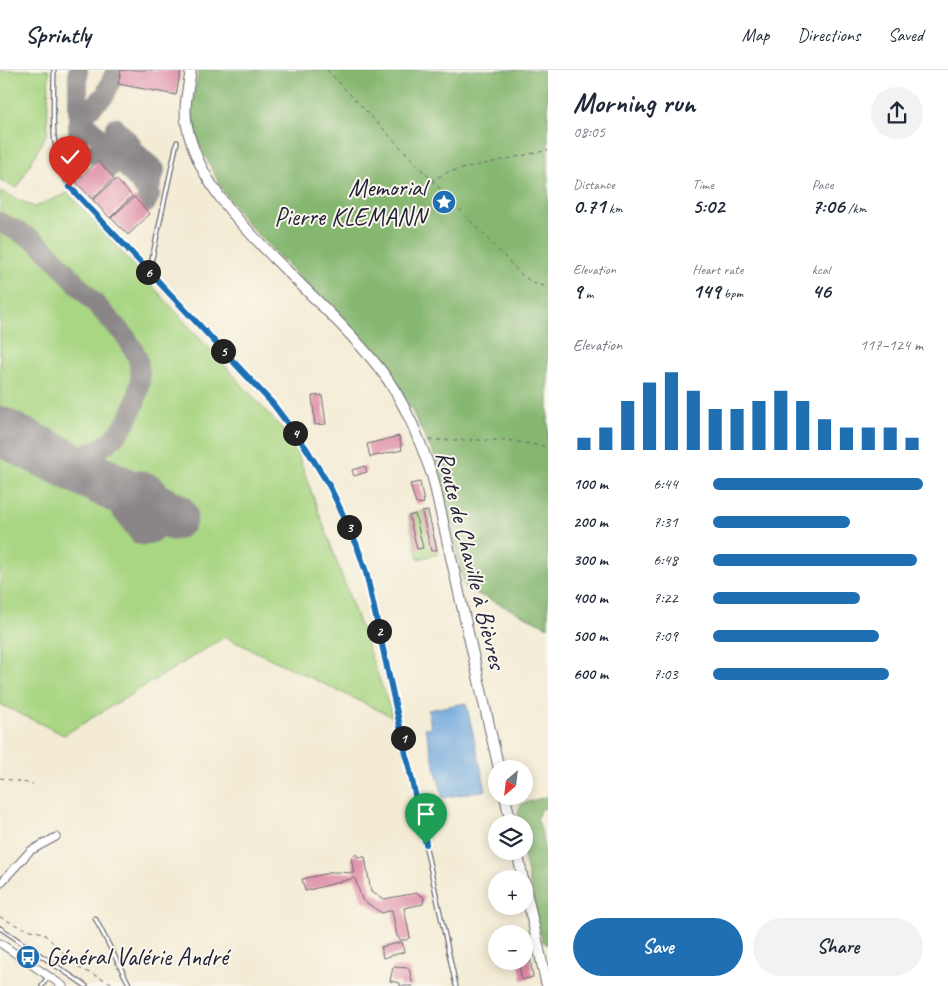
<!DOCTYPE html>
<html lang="en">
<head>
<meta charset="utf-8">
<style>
  :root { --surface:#fff; --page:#f2f2f3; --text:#1f2937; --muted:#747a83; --line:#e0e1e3; --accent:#1f6fb2 }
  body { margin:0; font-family:Caveat,sans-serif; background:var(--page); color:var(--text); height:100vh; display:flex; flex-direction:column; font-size:19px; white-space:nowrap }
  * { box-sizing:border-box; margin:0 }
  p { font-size:16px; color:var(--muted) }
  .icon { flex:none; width:28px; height:28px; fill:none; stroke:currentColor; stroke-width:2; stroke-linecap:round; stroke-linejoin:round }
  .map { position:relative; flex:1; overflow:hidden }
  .panel { display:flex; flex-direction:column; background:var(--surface); width:400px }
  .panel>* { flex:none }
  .needle { width:32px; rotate:208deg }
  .tools { position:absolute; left:488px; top:690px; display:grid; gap:10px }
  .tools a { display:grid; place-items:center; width:45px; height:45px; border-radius:50%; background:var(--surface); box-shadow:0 2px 12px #0003; font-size:25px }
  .pin { position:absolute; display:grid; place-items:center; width:42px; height:42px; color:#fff; margin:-51px -21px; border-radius:50% 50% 50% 0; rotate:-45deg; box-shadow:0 0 5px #0007 }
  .pin .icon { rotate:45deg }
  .km { position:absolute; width:25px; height:25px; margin:-12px; border-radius:50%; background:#222; color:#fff; font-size:14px; line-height:25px; text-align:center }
  .round { display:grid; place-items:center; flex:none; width:52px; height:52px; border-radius:26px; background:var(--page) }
  .headline { display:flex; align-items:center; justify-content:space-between; height:85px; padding:0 25px }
  h1 { font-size:28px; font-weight:600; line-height:38px }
  .metrics { display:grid; grid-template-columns:repeat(3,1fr); gap:8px; height:85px; padding:5px 25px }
  .metrics div { display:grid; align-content:center }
  .metrics b { font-size:21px; font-weight:600 }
  .metrics small { font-size:14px; font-weight:400 }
  .metrics p { font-size:14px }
  .chart { height:140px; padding:10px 25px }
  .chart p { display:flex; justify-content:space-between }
  .chart svg { width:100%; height:90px; margin-top:5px; stroke:var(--accent); stroke-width:6 }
  .action { display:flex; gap:10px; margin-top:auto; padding:10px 25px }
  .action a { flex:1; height:58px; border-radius:30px; background:var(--accent); color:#fff; font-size:20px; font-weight:600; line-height:58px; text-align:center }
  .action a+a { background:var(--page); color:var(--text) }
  ul { padding:0 25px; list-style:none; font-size:16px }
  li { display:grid; grid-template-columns:80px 60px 1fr; align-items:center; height:38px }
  li i { height:12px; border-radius:6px; background:var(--accent) }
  header { display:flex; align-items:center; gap:30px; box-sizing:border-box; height:70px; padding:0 25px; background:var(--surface); border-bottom:1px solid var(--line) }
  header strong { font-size:24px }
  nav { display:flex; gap:28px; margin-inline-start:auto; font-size:18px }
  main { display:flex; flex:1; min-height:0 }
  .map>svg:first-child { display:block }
</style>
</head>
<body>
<header>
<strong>Sprintly</strong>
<nav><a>Map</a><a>Directions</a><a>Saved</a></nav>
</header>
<main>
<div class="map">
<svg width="548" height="916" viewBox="0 0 548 916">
  <rect width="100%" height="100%" fill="#fbf7ec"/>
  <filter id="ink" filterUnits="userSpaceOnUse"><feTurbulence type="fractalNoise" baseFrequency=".02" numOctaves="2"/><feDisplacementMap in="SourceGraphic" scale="10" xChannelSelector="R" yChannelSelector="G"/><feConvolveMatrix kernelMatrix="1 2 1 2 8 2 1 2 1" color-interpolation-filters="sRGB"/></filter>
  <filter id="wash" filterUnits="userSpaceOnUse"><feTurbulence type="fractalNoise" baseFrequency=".0096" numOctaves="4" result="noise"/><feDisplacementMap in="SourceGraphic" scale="20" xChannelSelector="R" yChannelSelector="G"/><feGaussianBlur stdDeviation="1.12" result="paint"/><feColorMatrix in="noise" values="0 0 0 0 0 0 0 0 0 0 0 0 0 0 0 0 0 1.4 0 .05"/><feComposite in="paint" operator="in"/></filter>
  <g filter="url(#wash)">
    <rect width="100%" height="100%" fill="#f3ebd4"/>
    <!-- green -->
    <g fill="#a9d683" stroke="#667c5f">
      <path d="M0,0h49l-2,63 -30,55 -17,-8z"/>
      <path d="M0,121l34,16 34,-14 225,248 100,276 -168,-80 -161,98 -64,-31z"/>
      <path d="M428,440l11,44 -21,5 -10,-45z"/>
    </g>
    <!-- forest -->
    <g fill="#86b771" stroke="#546c56">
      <path d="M199,0h349v557l-83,-39 -31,-133 -38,-76 -153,-160 -21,-30 -24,-47 -7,-30z"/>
      <path d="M548,726v12l-7,1 -4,9c11,24 11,95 11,127l-6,-4 -19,-90 1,-27h-5l-1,-13 4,-7z"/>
    </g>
    <!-- water -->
    <path fill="#6ca6dc" stroke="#47648c" d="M466,633l20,87 -43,8 -18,-70 6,-1 -3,-17z"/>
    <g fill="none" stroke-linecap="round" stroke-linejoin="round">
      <!-- taxiway -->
      <g stroke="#8a8688" stroke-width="20">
        <path d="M83,45v5l32,34"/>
        <path d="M78,50l27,-25 11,-25"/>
        <path d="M108,82l7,2 35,41 -3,6"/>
        <path d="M73,86l59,-7 23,21 -9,33 -4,3"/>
        <path d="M63,90l10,-4 5,-6v-80"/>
        <path d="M107,100l21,-18 3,-8 -16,-17"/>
        <path d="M0,152l34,18 12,10 79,86c6,9 12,17 14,28 6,31 -15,75 -45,87 -18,7 -35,5 -53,0"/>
        <path d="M87,403l14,11 39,51c33,3 34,-56 -5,-55 -7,0 -13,4 -19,6"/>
      </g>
      <!-- runway -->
      <path stroke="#8a8688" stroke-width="49" d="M0,361l173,85"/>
    </g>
    <g id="blocks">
      <!-- building -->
      <g fill="#dd88a4">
        <path d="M121,0h60l-5,25 -58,-11z"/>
        <path d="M98,91l16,17 -22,21 -16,-17z"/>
        <path d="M116,109l16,17 -22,22 -17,-18z"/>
        <path d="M134,127l16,17 -22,21 -17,-17z"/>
        <path d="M322,325l4,29 -11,1 -3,-29z"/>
        <path d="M399,366l3,14 -32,7 -3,-13z"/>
        <path d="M365,396l2,6 -13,4 -2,-6z"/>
        <path d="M420,412l4,21 -8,1 -6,-20z"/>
        <path d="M428,441l9,39 -6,1 -9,-39z"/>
        <path d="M415,444l8,34 -6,1 -8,-33z"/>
        <path d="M357,784l1,3h7l6,35 13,7 33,-6 7,4 -1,7 -19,4 6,29 -4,3h-6l-3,-4 -5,-26 -10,3 -20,-13 -7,-22 -50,13 -3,-12 32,-7 20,1 -3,-16z"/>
        <path d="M402,872l2,10 -21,6 -2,-11z"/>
        <path d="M529,883l4,24 -11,3 -4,-19h6v-7z"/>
        <path d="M393,897l16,1 4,18h-13v-3l-10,-2z"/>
      </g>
    </g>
  </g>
  <g filter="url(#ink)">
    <use href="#blocks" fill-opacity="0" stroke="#6b6871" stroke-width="1"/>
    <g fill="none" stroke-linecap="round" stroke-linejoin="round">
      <!-- service casing -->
      <g stroke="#6b6871" stroke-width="5.5">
        <g id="service">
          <path d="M54,0c0,38 -6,84 16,117 44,49 89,97 135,145 35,37 74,74 102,117 25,39 44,80 59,123l90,414"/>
          <path d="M149,203l28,-131"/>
          <path d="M95,848l35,68"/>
          <path d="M0,858l86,58"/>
          <path d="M42,916l6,-10"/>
        </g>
      </g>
      <!-- minor casing -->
      <g stroke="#6b6871" stroke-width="9">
        <g id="minor">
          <path d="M0,814l30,-33 26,-14"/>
          <path d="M0,873l63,43"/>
        </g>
      </g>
      <!-- secondary casing -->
      <g stroke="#6b6871" stroke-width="12">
        <g id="secondary">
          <path d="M191,0c-3,19 -8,37 -4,56 11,54 49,93 86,131 35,35 77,74 107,112 25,32 40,72 53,109l66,291"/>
          <path d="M505,726l6,28"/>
          <path d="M517,781l6,28"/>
          <path d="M524,812l23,104"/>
        </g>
      </g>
      <!-- path -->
      <g stroke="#6b6871" stroke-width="1" stroke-dasharray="4 4" stroke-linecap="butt">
        <path d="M327,0l195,205 11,8 15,4"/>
        <path d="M431,111l17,-9 100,-22"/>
        <path d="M429,370h77l42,7"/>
        <path d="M0,708l33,6"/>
        <path d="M0,847l20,10 23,6 36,35 39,18"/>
      </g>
      <!-- service -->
      <use href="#service" stroke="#fff" stroke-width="3"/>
      <!-- minor -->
      <use href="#minor" stroke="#fff" stroke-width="7"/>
      <!-- secondary -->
      <use href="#secondary" stroke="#fff" stroke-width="10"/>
    </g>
  </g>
  <g fill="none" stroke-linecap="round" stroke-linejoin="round" filter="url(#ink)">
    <!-- route casing -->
    <g stroke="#fff" stroke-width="10">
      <path id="route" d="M70,117l203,217 33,44 24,39 26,56 10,29 60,272"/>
    </g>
    <!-- route -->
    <use href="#route" stroke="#1f6fb2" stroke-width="6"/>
  </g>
  <!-- icons -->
  <defs>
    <g id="sight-disc" transform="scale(1.25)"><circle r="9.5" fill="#1f6fb2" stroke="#fbf7ec"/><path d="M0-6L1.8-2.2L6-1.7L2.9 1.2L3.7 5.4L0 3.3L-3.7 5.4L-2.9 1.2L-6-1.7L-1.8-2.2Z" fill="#fff"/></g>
    <g id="bus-disc" transform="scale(1.25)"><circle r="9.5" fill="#1f6fb2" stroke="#fbf7ec"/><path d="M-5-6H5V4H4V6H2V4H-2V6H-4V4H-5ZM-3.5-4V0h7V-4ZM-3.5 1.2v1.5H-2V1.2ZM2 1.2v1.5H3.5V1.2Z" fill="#fff"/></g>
  </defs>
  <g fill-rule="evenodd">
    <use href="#sight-disc" x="444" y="132"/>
    <use href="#bus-disc" x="28" y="887"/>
  </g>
  <g text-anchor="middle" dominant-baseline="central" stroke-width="4" stroke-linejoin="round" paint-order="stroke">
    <!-- poi labels -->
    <g font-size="25" fill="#22223b" stroke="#fbf7ec" text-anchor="end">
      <text x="426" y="118">Memorial<tspan x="426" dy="29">Pierre KLEMANN</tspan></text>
      <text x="46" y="887" text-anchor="start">Général Valérie André</text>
    </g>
    <!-- street labels -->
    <g font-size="25" fill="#22223b" stroke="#fbf7ec">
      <text transform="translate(471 490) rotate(76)">Route de Chaville à Bièvres</text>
    </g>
  </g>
</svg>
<div class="tools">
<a><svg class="needle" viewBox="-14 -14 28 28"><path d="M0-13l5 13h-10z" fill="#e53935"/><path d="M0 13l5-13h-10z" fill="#747a83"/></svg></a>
<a><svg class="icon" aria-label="layers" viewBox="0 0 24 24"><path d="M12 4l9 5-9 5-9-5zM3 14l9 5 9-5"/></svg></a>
<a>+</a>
<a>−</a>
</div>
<div class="pin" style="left:426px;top:774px;background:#1e9e55"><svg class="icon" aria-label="arrive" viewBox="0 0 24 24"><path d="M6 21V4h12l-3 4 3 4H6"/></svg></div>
<div class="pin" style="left:70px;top:117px;background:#d93025"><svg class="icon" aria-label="check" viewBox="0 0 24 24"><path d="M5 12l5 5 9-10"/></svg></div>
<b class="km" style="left:403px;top:668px">1</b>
<b class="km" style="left:379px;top:561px">2</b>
<b class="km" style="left:349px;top:457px">3</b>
<b class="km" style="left:295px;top:363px">4</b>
<b class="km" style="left:223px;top:281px">5</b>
<b class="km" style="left:148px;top:202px">6</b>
</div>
<section class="panel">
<div class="headline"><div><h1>Morning run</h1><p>08:05</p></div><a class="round"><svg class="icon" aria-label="share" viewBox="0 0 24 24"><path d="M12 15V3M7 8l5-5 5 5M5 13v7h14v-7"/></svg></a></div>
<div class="metrics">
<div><p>Distance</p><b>0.71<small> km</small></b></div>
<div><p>Time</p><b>5:02</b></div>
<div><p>Pace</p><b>7:06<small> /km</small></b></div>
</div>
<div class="metrics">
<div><p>Elevation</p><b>9<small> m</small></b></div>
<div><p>Heart rate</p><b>149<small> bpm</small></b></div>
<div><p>kcal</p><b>46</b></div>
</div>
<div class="chart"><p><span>Elevation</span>117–124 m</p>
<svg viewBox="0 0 160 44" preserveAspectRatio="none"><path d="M5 44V38M15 44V33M25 44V20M35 44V11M45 44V6M55 44V15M65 44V24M75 44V24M85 44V20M95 44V15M105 44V20M115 44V29M125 44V33M135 44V33M145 44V33M155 44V38"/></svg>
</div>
<ul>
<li><b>100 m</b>6:44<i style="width:100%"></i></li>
<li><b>200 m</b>7:31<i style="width:65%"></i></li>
<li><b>300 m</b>6:48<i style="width:97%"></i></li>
<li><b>400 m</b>7:22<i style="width:70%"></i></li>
<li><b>500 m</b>7:09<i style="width:79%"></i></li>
<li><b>600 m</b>7:03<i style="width:84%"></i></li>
</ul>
<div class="action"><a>Save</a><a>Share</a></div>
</section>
</main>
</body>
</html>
